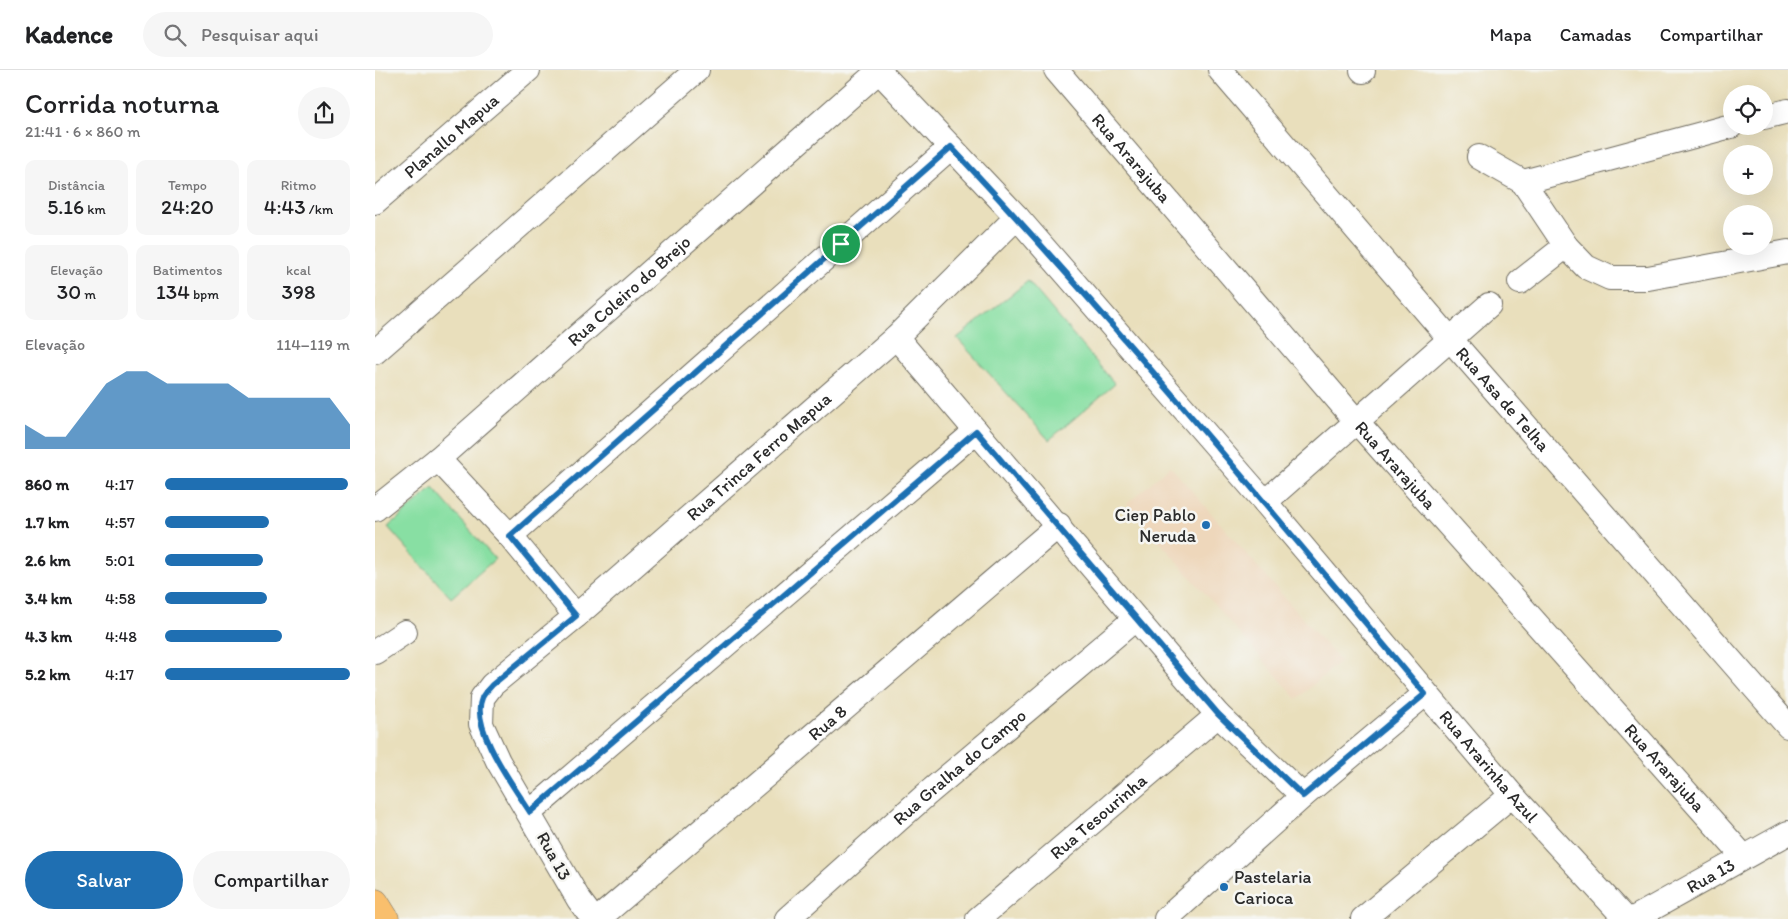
<!DOCTYPE html>
<html lang="pt">
<head>
<meta charset="utf-8">
<style>
  :root { --surface:#fff; --page:#f6f6f6; --text:#202124; --muted:#757577; --line:#e0e0e0; --accent:#1f6fb2 }
  body { margin:0; font-family:Itim,sans-serif; background:var(--page); color:var(--text); height:100vh; display:flex; flex-direction:column; font-size:19px; white-space:nowrap }
  * { box-sizing:border-box; margin:0 }
  p { font-size:16px; color:var(--muted) }
  .icon { flex:none; width:28px; height:28px; fill:none; stroke:currentColor; stroke-width:2; stroke-linecap:round; stroke-linejoin:round }
  .map { position:relative; flex:1; overflow:hidden }
  .drawer { display:flex; flex-direction:column; background:var(--surface); width:375px }
  .drawer>* { flex:none }
  .buttons { position:absolute; left:1348px; top:15px; display:grid; gap:10px }
  .buttons a { display:grid; place-items:center; width:50px; height:50px; border-radius:50%; background:var(--surface); box-shadow:0 5px 20px #0002; font-size:25px }
  .pin { position:absolute; display:grid; place-items:center; width:42px; height:42px; color:#fff; margin:-21px; border:2px solid #fff; border-radius:50%; box-shadow:0 1px 5px #0007 }
  .round { display:grid; place-items:center; flex:none; width:52px; height:52px; border-radius:26px; background:var(--page) }
  .summary { display:flex; align-items:center; justify-content:space-between; height:85px; padding:0 25px }
  h1 { font-size:28px; font-weight:600; line-height:38px }
  .metrics { display:grid; grid-template-columns:repeat(3,1fr); gap:8px; height:85px; padding:5px 25px }
  .metrics div { display:grid; align-content:center; border-radius:10px; background:var(--page); text-align:center }
  .metrics b { font-size:21px; font-weight:600 }
  .metrics small { font-size:14px; font-weight:400 }
  .metrics p { font-size:14px }
  .chart { height:140px; padding:10px 25px }
  .chart p { display:flex; justify-content:space-between }
  .chart svg { width:100%; height:90px; margin-top:5px; fill:var(--accent); opacity:.7 }
  .action { display:flex; gap:10px; margin-top:auto; padding:10px 25px }
  .action a { flex:1; height:58px; border-radius:30px; background:var(--accent); color:#fff; font-size:20px; font-weight:600; line-height:58px; text-align:center }
  .action a+a { background:var(--page); color:var(--text) }
  ul { padding:0 25px; list-style:none; font-size:16px }
  li { display:grid; grid-template-columns:80px 60px 1fr; align-items:center; height:38px }
  li i { height:12px; border-radius:6px; background:var(--accent) }
  header { display:flex; align-items:center; gap:30px; box-sizing:border-box; height:70px; padding:0 25px; background:var(--surface); border-bottom:1px solid var(--line) }
  header strong { font-size:24px }
  nav { display:flex; gap:28px; margin-inline-start:auto; font-size:18px }
  .search { width:350px; height:45px; background:var(--page); display:flex; align-items:center; gap:12px; box-sizing:border-box; padding:0 18px; border-radius:28px; color:var(--muted); font-size:19px }
  main { display:flex; flex:1; min-height:0 }
  .map>svg:first-child { display:block }
</style>
</head>
<body>
<header>
<strong>Kadence</strong>
<div class="search"><svg class="icon" aria-label="search" viewBox="0 0 24 24"><circle cx="10" cy="10" r="6"/><path d="M15 15l6 6"/></svg>Pesquisar aqui</div>
<nav><a>Mapa</a><a>Camadas</a><a>Compartilhar</a></nav>
</header>
<main>
<section class="drawer">
<div class="summary"><div><h1>Corrida noturna</h1><p>21:41 · 6 × 860 m</p></div><a class="round"><svg class="icon" aria-label="share" viewBox="0 0 24 24"><path d="M12 15V3M7 8l5-5 5 5M5 13v7h14v-7"/></svg></a></div>
<div class="metrics">
<div><p>Distância</p><b>5.16<small> km</small></b></div>
<div><p>Tempo</p><b>24:20</b></div>
<div><p>Ritmo</p><b>4:43<small> /km</small></b></div>
</div>
<div class="metrics">
<div><p>Elevação</p><b>30<small> m</small></b></div>
<div><p>Batimentos</p><b>134<small> bpm</small></b></div>
<div><p>kcal</p><b>398</b></div>
</div>
<div class="chart"><p><span>Elevação</span>114–119 m</p>
<svg viewBox="0 0 160 44" preserveAspectRatio="none"><path d="M0 44V32L10 38L20 38L30 25L40 12L50 6L60 6L70 12L80 12L90 12L100 12L110 19L120 19L130 19L140 19L150 19L160 32V44z"/></svg>
</div>
<ul>
<li><b>860 m</b>4:17<i style="width:99%"></i></li>
<li><b>1.7 km</b>4:57<i style="width:56%"></i></li>
<li><b>2.6 km</b>5:01<i style="width:53%"></i></li>
<li><b>3.4 km</b>4:58<i style="width:55%"></i></li>
<li><b>4.3 km</b>4:48<i style="width:63%"></i></li>
<li><b>5.2 km</b>4:17<i style="width:100%"></i></li>
</ul>
<div class="action"><a>Salvar</a><a>Compartilhar</a></div>
</section>
<div class="map">
<svg width="1413" height="849" viewBox="0 0 1413 849">
  <rect width="100%" height="100%" fill="#f6f6f2"/>
  <filter id="ink" filterUnits="userSpaceOnUse"><feTurbulence type="fractalNoise" baseFrequency=".02" numOctaves="2"/><feDisplacementMap in="SourceGraphic" scale="10" xChannelSelector="R" yChannelSelector="G"/><feConvolveMatrix kernelMatrix="1 2 1 2 8 2 1 2 1" color-interpolation-filters="sRGB"/></filter>
  <filter id="wash" filterUnits="userSpaceOnUse"><feTurbulence type="fractalNoise" baseFrequency=".0096" numOctaves="4" result="noise"/><feDisplacementMap in="SourceGraphic" scale="20" xChannelSelector="R" yChannelSelector="G"/><feGaussianBlur stdDeviation="1.12" result="paint"/><feColorMatrix in="noise" values="0 0 0 0 0 0 0 0 0 0 0 0 0 0 0 0 0 1.4 0 .05"/><feComposite in="paint" operator="in"/></filter>
  <g filter="url(#wash)">
    <rect width="100%" height="100%" fill="#e9dfbc"/>
    <!-- built -->
    <path fill="#eed7bb" d="M795,396l170,195 -43,38 -170,-195z"/>
    <!-- green -->
    <g fill="#88dfa3" stroke="#5a8567">
      <path d="M653,211l87,103 -66,56 -92,-102z"/>
      <path d="M58,418l62,71 -44,39 -63,-71z"/>
    </g>
  </g>
  <g filter="url(#ink)">
    <g fill="none" stroke-linecap="round" stroke-linejoin="round">
      <!-- minor casing -->
      <g stroke="#6e6a5e" stroke-width="26">
        <g id="minor">
          <path id="s1" d="M681,0l301,352 386,434"/>
          <path id="s2" d="M845,0l231,270 337,386"/>
          <path d="M987,0l1,1"/>
          <path id="s3" d="M504,1l138,146 248,285 247,293 114,124"/>
          <path d="M1389,47l24,-6"/>
          <path d="M1104,87l44,25 43,64 20,21 24,11h38l140,-26"/>
          <path d="M1148,112l208,-56"/>
          <path id="s4" d="M0,132l153,-132"/>
          <path d="M1145,212l46,-36"/>
          <path d="M521,267l322,378 85,81"/>
          <path d="M0,282l322,-282"/>
          <path d="M63,389l72,77 66,80"/>
          <path d="M890,432l224,-197"/>
          <path id="s5" d="M0,439l63,-50 442,-389"/>
          <path d="M135,466l441,-389"/>
          <path d="M0,582l30,-20"/>
          <path d="M155,742l446,-381"/>
          <path id="s6" d="M218,849l-14,-19 -81,-139 -17,-37 1,-26 10,-13 84,-69 320,-279 121,-120"/>
          <path id="s7" d="M223,849l461,-394"/>
          <path id="s8" d="M412,849l140,-125 208,-175"/>
          <path id="s9" d="M603,849l240,-204"/>
          <path d="M791,849l137,-123 122,-102"/>
          <path d="M988,849l149,-124"/>
          <path id="s10" d="M1258,849l155,-86"/>
        </g>
      </g>
      <!-- major casing -->
      <g stroke="#6e6a5e" stroke-width="29">
        <path id="major" d="M0,833l10,16"/>
      </g>
      <!-- minor -->
      <use href="#minor" stroke="#fff" stroke-width="24"/>
      <!-- major -->
      <use href="#major" stroke="#f9bf6d" stroke-width="28"/>
    </g>
  </g>
  <g fill="none" stroke-linecap="round" stroke-linejoin="round" filter="url(#ink)">
    <!-- route casing -->
    <g stroke="#fff" stroke-width="10">
      <path id="route" d="M576,77c165,176 319,362 474,547l-122,102 -85,-82 -242,-283 -446,381c-15,-24 -61,-85 -48,-114 2,-5 7,-9 10,-13l84,-69 -66,-80z"/>
    </g>
    <!-- route -->
    <use href="#route" stroke="#1f6fb2" stroke-width="6"/>
  </g>
  <!-- markers -->
  <g fill="#1f6fb2" stroke="#f6f6f2" stroke-width="2">
    <circle cx="831" cy="455" r="5"/>
    <circle cx="849" cy="817" r="5"/>
  </g>
  <g text-anchor="middle" dominant-baseline="central" stroke-width="5" stroke-linejoin="round" paint-order="stroke">
    <!-- street labels -->
    <g font-size="18" fill="#2b2b2b" stroke="#f6f6f2">
      <text stroke="none"><textPath href="#s4" startOffset="101">Planallo Mapua</textPath></text>
      <text stroke="none"><textPath href="#s1" startOffset="116">Rua Ararajuba</textPath></text>
      <text stroke="none"><textPath href="#s5" startOffset="335">Rua Coleiro do Brejo</textPath></text>
      <text stroke="none"><textPath href="#s2" startOffset="434">Rua Asa de Telha</textPath></text>
      <text stroke="none"><textPath href="#s6" startOffset="619">Rua Trinca Ferro Mapua</textPath></text>
      <text stroke="none"><textPath href="#s1" startOffset="521">Rua Ararajuba</textPath></text>
      <text stroke="none"><textPath href="#s7" startOffset="302">Rua 8</textPath></text>
      <text stroke="none"><textPath href="#s3" startOffset="925">Rua Ararinha Azul</textPath></text>
      <text stroke="none"><textPath href="#s8" startOffset="230">Rua Gralha do Campo</textPath></text>
      <text stroke="none"><textPath href="#s1" startOffset="926">Rua Ararajuba</textPath></text>
      <text stroke="none"><textPath href="#s9" startOffset="158">Rua Tesourinha</textPath></text>
      <text transform="translate(179 786) rotate(61)">Rua 13</text>
      <text stroke="none"><textPath href="#s10" startOffset="89">Rua 13</textPath></text>
    </g>
    <!-- poi labels -->
    <g font-size="18" fill="#2b2b2b" stroke="#f6f6f2" text-anchor="end">
      <text x="821" y="445">Ciep Pablo<tspan x="821" dy="21">Neruda</tspan></text>
      <text x="859" y="807" text-anchor="start">Pastelaria<tspan x="859" dy="21">Carioca</tspan></text>
    </g>
  </g>
</svg>
<div class="buttons">
<a><svg class="icon" aria-label="locate" viewBox="0 0 24 24"><circle cx="12" cy="12" r="6"/><path d="M12 2v4M12 18v4M2 12h4M18 12h4"/></svg></a>
<a>+</a>
<a>−</a>
</div>
<div class="pin" style="left:466px;top:174px;background:#1e9e55"><svg class="icon" aria-label="arrive" viewBox="0 0 24 24"><path d="M6 21V4h12l-3 4 3 4H6"/></svg></div>
</div>
</main>
</body>
</html>
